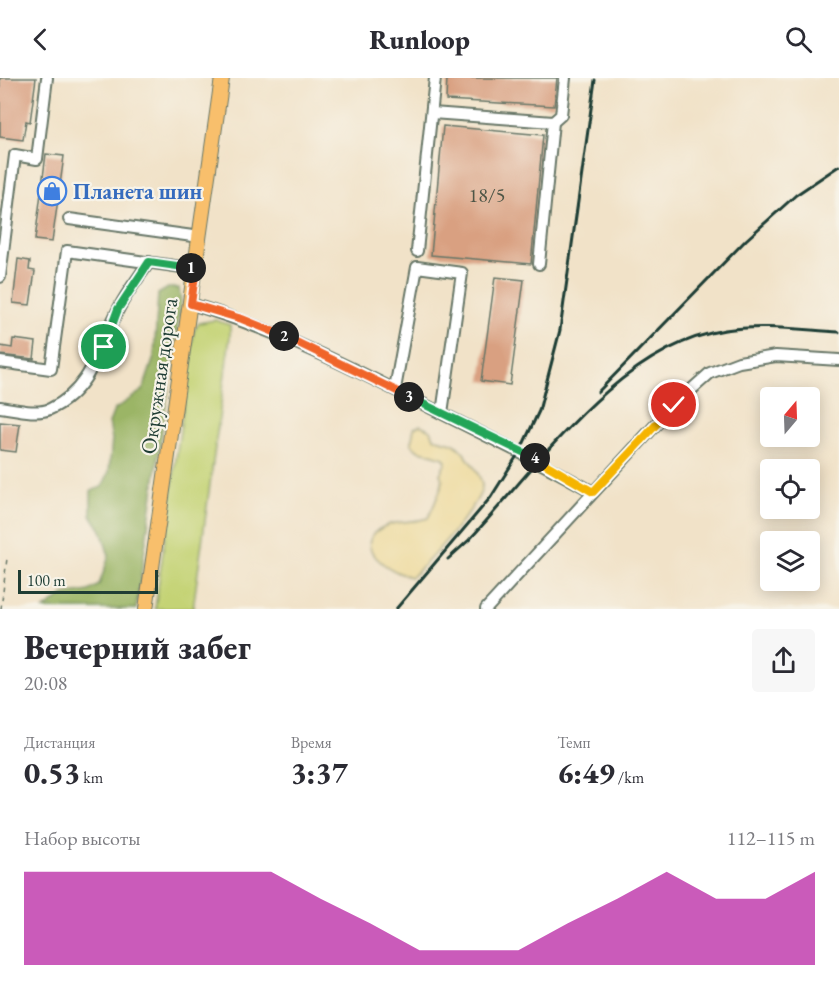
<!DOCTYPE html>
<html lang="ru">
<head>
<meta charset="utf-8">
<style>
  :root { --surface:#fff; --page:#f7f7f7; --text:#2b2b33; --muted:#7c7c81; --accent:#b5179e }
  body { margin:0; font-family:"EB Garamond",serif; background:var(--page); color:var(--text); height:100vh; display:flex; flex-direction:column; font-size:22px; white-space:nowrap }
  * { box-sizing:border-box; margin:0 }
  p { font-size:20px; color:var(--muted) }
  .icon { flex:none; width:33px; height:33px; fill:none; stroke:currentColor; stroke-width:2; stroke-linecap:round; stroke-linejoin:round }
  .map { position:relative; height:531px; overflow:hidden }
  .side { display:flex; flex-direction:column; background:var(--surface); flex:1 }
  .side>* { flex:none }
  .needle { width:39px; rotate:19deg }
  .buttons { position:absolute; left:760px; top:309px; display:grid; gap:12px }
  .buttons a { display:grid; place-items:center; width:60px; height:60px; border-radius:6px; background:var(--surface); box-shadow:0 3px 15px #0003; font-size:30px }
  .scale { position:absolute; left:18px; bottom:15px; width:140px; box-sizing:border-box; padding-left:6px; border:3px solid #1f3d34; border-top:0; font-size:16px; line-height:21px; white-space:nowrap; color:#1f3d34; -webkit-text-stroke:4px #f7f3e8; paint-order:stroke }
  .pin { position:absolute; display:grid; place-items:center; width:51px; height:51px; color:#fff; margin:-26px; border:3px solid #fff; border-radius:50%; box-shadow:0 2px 6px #0007 }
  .km { position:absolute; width:30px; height:30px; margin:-15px; border-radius:50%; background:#222; color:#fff; font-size:16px; line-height:30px; text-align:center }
  .round { display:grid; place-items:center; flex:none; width:63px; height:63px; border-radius:6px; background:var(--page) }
  .summary { display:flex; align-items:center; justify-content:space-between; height:102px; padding:0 24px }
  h1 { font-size:33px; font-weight:800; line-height:45px }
  .stats { display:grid; grid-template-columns:repeat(3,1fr); gap:9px; height:102px; padding:6px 24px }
  .stats div { display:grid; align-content:center }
  .stats b { font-size:30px; font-weight:800 }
  .stats small { font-size:16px; font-weight:400 }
  .stats p { font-size:16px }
  .chart { height:168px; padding:12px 24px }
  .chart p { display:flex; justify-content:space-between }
  .chart svg { width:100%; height:108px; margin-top:6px; fill:var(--accent); opacity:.7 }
  header { display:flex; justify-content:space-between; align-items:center; height:78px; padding:0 24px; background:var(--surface); font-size:27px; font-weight:800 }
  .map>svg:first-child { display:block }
</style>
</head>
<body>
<header><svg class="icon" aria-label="back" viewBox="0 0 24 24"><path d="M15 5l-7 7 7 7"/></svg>Runloop<svg class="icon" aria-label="search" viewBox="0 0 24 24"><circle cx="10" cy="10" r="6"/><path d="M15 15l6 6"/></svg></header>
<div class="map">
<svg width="839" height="531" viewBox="0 0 839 531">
  <rect width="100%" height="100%" fill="#f7f3e8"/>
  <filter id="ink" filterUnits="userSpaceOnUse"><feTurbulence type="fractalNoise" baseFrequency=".0167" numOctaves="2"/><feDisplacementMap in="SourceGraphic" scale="12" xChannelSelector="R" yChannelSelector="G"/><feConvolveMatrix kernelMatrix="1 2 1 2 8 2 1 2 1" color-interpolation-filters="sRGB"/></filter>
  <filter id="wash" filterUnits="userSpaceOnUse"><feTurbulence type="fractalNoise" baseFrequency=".008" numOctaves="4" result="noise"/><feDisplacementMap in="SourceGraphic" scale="24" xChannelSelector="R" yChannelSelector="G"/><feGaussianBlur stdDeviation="1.35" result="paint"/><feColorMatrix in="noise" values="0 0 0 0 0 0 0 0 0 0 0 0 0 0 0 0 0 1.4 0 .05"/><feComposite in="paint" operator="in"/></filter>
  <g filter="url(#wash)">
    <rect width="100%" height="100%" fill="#f1e2c8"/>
    <!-- green -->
    <path fill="#c4d375" stroke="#728854" stroke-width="1.5" d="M215,242l15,5v12l-37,272h-38l39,-278 5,-8z"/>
    <!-- forest -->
    <path fill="#9bb566" stroke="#5d794d" stroke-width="1.5" d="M168,210h11l2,14 -45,307h-92l20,-14 25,-4 10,-6 10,-29 -8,-26 -10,-15v-24l11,-4 7,-15 3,-33 -3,-16 5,-13 29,-20 11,-33 4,-63z"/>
    <!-- sand -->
    <path fill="#eeda9e" stroke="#868c69" stroke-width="1.5" d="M420,347l11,5 3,8c5,2 12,3 18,5 9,3 31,34 30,44 -1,17 -57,79 -71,90 -23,-5 -64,-33 -26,-51 13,-6 29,-3 43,-8 4,-8 13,-29 15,-37l-3,-7 6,-12 -2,-4 -27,-8 -6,-6 3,-16z"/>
    <g id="blocks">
      <!-- building -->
      <g fill="#d9a081">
        <path d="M0,0h36l-6,44 -4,-1 -3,19 -23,-3z"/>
        <path d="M447,0h110l-3,28 -108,-6z"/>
        <path d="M443,48l100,9 -12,129 -100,-9z"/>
        <path d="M46,76l18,2 -12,86 -17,-2z"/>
        <path d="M18,181l12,2 -1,9 6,1 -5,34 -17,-2z"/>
        <path d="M495,199l29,3 -14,105 -29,-4z"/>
        <path d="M13,261l23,3 -2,17 -34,-4v-9l12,2z"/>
        <path d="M0,344l20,2 -4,28 -16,-2z"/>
      </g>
    </g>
  </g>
  <g filter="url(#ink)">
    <use href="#blocks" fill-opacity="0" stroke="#687768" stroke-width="1.5"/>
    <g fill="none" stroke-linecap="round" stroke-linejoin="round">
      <!-- minor casing -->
      <g stroke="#687768" stroke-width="14">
        <g id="minor">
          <path d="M432,35l121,9 -14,142"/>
          <path d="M553,44l8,-7 4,-37"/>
          <path d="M69,141l131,18"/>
          <path d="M417,173l18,-173"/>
          <path d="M0,199l15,-122 22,4 10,-81"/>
          <path d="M191,226c87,26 167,67 248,108 52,26 104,51 154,80"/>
          <path d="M0,284l51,7 16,-118 129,18"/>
          <path d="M395,311l22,-122 45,6 -20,140"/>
          <path d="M0,329c15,2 36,8 50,2 42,-19 50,-65 69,-101 8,-16 20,-31 30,-46"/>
          <path d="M486,531l188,-204 36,-32 29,-11 37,-6 63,4"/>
        </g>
      </g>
      <!-- major casing -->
      <g stroke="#687768" stroke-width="16">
        <path id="major" d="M146,531l76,-531"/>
      </g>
      <!-- path -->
      <path stroke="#687768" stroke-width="1.5" stroke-dasharray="4.5 4.5" stroke-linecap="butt" d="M1,531l6,-51"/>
      <!-- minor -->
      <use href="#minor" stroke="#fff" stroke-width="10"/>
      <!-- major -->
      <use href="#major" stroke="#f8bf6c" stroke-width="14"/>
      <!-- rail -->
      <g stroke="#1f3d34" stroke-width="3">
        <path d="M598,314l148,-152 50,-45 43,-29"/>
        <path d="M448,481l21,-19c69,-74 149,-193 256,-210 37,-6 77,0 114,2"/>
        <path d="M396,531l95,-112 29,-46 19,-40 21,-81 35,-250"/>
      </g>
    </g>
  </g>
  <g fill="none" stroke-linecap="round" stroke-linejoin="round" filter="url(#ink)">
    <!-- split-1 casing -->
    <g stroke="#fff" stroke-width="12">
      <path id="split-1" d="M104,269l14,-38 31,-47 42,6"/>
    </g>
    <!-- split-2 casing -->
    <g stroke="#fff" stroke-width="12">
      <path id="split-2" d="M191,190h5l-5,36 51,15 42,17"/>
    </g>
    <!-- split-3 casing -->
    <g stroke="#fff" stroke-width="12">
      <path id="split-3" d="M284,258l125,61"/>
    </g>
    <!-- split-4 casing -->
    <g stroke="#fff" stroke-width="12">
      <path id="split-4" d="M409,319l126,61"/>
    </g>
    <!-- split-5 casing -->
    <g stroke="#fff" stroke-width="12">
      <path id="split-5" d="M535,380l58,34 49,-52"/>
    </g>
    <!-- split-6 casing -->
    <g stroke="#fff" stroke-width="12">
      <path id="split-6" d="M642,362l32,-35"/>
    </g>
    <!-- split-1 -->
    <use href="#split-1" stroke="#22a559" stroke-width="8"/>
    <!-- split-2 -->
    <use href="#split-2" stroke="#f0652b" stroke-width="8"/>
    <!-- split-3 -->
    <use href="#split-3" stroke="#f0652b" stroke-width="8"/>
    <!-- split-4 -->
    <use href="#split-4" stroke="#22a559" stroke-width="8"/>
    <!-- split-5 -->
    <use href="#split-5" stroke="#f5b400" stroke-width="8"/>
    <!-- split-6 -->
    <use href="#split-6" stroke="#f5b400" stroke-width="8"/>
  </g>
  <!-- icons -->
  <defs>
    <g id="shop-ring" transform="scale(1.5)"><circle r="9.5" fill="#f7f3e8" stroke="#3f7fe0" stroke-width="1.5"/><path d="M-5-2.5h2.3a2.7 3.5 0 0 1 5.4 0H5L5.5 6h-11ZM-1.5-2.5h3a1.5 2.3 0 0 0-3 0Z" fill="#3f7fe0"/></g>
  </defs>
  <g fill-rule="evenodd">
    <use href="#shop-ring" x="52" y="113"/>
  </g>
  <g text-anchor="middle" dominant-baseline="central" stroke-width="4.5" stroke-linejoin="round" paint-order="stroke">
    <!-- number labels -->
    <g font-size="20" fill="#4e5647">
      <text x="487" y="117">18/5</text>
    </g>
    <!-- shop labels -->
    <g font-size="22" font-weight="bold" fill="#366cbe" stroke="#f7f3e8" text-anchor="start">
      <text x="73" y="113">Планета шин</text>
    </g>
    <!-- street labels -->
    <g font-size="22" fill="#1f3d34" stroke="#f7f3e8">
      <text transform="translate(159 298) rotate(-82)">Окружная дорога</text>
    </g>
  </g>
</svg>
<div class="buttons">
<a><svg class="needle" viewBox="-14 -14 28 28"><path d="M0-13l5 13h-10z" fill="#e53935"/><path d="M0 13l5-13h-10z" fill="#7c7c81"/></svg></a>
<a><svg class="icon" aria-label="locate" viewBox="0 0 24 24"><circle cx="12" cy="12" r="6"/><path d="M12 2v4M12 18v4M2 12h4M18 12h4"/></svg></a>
<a><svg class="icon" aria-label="layers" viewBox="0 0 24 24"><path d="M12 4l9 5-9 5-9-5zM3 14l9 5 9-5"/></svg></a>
</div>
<div class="scale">100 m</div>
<div class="pin" style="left:104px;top:269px;background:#1e9e55"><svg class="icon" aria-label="arrive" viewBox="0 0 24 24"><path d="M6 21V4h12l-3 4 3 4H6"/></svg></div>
<div class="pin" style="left:674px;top:327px;background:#d93025"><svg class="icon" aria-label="check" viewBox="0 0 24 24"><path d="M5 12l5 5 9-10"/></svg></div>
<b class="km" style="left:191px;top:190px">1</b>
<b class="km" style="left:284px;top:258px">2</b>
<b class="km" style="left:409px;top:319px">3</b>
<b class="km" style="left:535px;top:380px">4</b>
</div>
<section class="side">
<div class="summary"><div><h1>Вечерний забег</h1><p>20:08</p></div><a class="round"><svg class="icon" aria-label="share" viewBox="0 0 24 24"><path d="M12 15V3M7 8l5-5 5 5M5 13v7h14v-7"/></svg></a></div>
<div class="stats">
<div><p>Дистанция</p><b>0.53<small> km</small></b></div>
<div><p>Время</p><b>3:37</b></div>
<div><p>Темп</p><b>6:49<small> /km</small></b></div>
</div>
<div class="chart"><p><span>Набор высоты</span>112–115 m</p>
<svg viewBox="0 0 160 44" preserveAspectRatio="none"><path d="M0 44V6L10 6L20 6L30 6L40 6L50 6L60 17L70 27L80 38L90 38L100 38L110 27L120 17L130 6L140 17L150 17L160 6V44z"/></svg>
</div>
</section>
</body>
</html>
